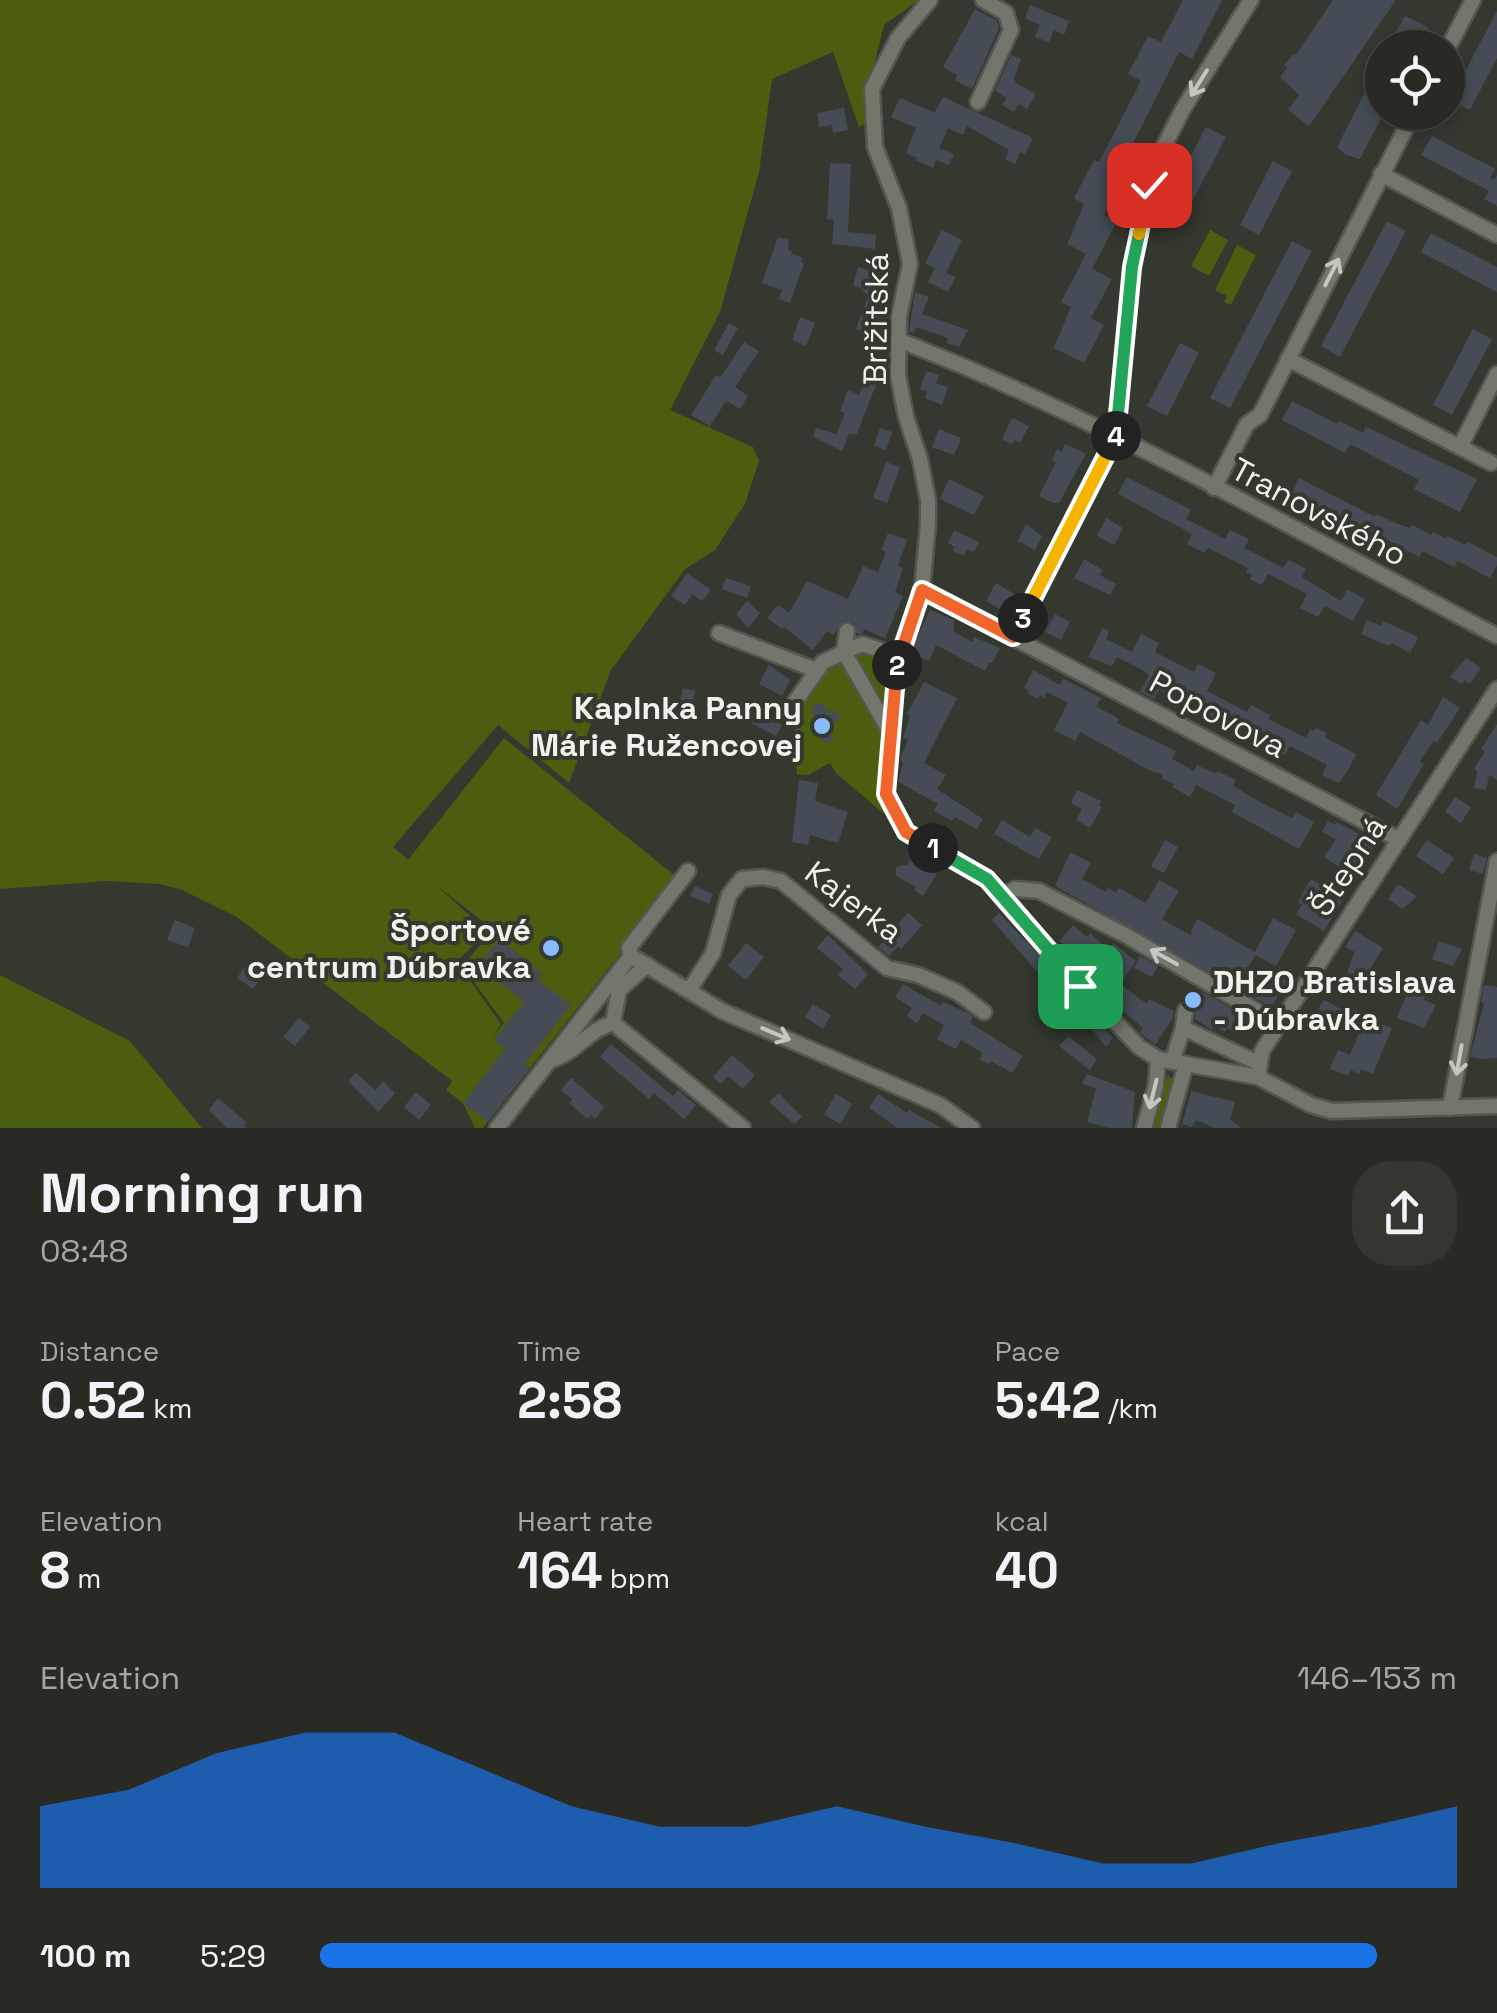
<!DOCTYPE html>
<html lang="en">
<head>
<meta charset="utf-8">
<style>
  :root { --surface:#282a23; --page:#343630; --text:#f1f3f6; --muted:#a5a7a6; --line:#444641; --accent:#1a73e8 }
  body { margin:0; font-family:"Space Grotesk",sans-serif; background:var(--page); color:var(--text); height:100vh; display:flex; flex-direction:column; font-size:38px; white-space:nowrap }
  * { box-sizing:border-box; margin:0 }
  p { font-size:32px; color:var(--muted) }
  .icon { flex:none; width:55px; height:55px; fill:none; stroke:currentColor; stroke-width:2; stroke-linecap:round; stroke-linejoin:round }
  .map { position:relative; height:1128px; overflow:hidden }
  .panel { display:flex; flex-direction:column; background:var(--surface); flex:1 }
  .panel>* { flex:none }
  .tools { position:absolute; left:1365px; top:30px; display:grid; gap:20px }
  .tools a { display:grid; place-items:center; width:100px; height:100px; border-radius:50%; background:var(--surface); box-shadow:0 5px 15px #0003,0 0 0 2px var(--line); font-size:50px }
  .pin { position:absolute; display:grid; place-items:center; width:85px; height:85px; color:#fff; margin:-42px; border-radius:20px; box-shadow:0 5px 15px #0006 }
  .km { position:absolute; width:50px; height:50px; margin:-25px; border-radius:50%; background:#222; color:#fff; font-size:28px; line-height:50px; text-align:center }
  .round { display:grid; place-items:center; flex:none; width:105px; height:105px; border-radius:40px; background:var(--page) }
  .overview { display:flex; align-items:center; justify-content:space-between; height:170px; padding:0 40px }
  h1 { font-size:55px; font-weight:700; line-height:75px }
  .stats { display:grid; grid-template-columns:repeat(3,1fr); gap:15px; height:170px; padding:10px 40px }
  .stats div { display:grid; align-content:center }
  .stats b { font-size:50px; font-weight:700 }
  .stats small { font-size:28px; font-weight:400 }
  .stats p { font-size:28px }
  .chart { height:280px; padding:20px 40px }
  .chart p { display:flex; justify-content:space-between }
  .chart svg { width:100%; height:180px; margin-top:10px; fill:var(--accent); opacity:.7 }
  ul { padding:0 40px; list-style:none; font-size:32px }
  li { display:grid; grid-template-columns:160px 120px 1fr; align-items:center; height:75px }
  li i { height:25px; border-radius:12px; background:var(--accent) }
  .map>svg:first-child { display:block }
</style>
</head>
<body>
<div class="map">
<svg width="1497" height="1128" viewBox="0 0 1497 1128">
  <rect width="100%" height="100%" fill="#35382f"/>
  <!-- green -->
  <g fill="#4b5d0f" fill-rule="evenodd">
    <path d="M0,0h919l-35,25 -19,77 2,21 -8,4 -26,-75 -61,27 -13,93 -39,140 -50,98 83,37 6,14 -14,43 -30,46 -30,19 -74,101 -42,113 -71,-58 -105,122 15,13 96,-122 175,141 -196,249h-8l-12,-25 -17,-13 6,-9 -215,-164 -55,-27 -22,-6 -54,-3 -106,8zM436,885l58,45 -32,36 42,57 -11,13 8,-12 -44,-62 30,-31z"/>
    <path d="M1210,230l18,10 -19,36 -18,-10z"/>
    <path d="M1237,245l19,10 -25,50 -7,-3 3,-6 -12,-6z"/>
    <path d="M862,652l28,9 -9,134 3,19 -48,-41 -6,-10 -22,12 -11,-1 -3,-67 32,-40z"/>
    <path d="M0,975l130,66 72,87h-202z"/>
    <path d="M1168,1075l7,7 -14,46h-11z"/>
  </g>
  <!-- building -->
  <g fill="#464c55">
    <path d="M1183,0h39l-30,59 -13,-7 -61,121 6,3 -20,39 13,6 -25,48 20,10 -21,39 13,7 -20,38 -30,-15 17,-41 -10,-5 25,-48 -19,-10 17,-40 -10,-6 20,-38 5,2 42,-81 -13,-7 20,-38 13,6z"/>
    <path d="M1333,0h63l-87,126 -21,-16 11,-15 -19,-18 7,-10 -3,-1 9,-12 2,2z"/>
    <path d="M1030,5l39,16 -5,14 -10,-5 -5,12 -14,-5 5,-12 -15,-7z"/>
    <path d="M975,9l22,12 2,7 -27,61 -17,-9 2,-5 -14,-8z"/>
    <path d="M1497,11v47l-27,52 -20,-10z"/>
    <path d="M1405,16l24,12 -11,20h-30z"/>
    <path d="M1011,55l10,4 -7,19 2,5 20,11 -9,15 -8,-5 -5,8 -12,-7 5,-7 -12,-7z"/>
    <path d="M1382,59v57l-22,43 -14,-4 -9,-8z"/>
    <path d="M943,97l90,41 -8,16 -5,-2 -5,12 -10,-5 4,-9 -42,-24 -4,9 -15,-7 -9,20 15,6 -5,11 -13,-5 -3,8 -17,-8 1,-2 -11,-5 10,-25 -25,-11 9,-19 35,15z"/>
    <path d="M844,108l4,22 -15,3 -1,-8 -13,2 -2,-14z"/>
    <path d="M1206,127l20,10 -33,63 -20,-10z"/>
    <path d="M1432,136l63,33 -5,9 4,2 3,-5v31l-13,-7 5,-8 -68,-36z"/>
    <path d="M1273,161l19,10 -33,64 -19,-10z"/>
    <path d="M830,163l21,1 -3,68 28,3 -1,14 -43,-5 2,-24 -7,-1z"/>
    <path d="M1387,221l19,10 -66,126 -19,-11z"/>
    <path d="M942,230l20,10 -16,33 10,4 -8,15 -20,-10 7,-14 -10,-5z"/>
    <path d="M1431,233l66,34v25l-76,-40z"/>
    <path d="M778,237l11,3 -1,10 4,1 -1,3 11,3 -1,5 3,1 -14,40 -11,-4 3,-9 -20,-7z"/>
    <path d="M1292,241l20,10 -82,157 -20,-10z"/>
    <path d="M858,267l25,7 -8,35 14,5 -8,25 -25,-10 12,-33 -7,-8 -8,-2z"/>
    <path d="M915,292l14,5 -7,17 46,16 -9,17 -13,-4 2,-5 -32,-11 -2,6 -5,-1z"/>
    <path d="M800,317l15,6 -9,23 -14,-6z"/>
    <path d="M729,323l9,5 -15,27 -9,-5z"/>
    <path d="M1473,329l19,10 -40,76 -19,-10z"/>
    <path d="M744,342l15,9 -24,36 13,9 -8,13 -14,-8 -16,25 -19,-11 25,-40 4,3z"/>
    <path d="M1180,343l19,10 -32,63 -20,-10z"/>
    <path d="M870,365l12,4 -25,65h-8l-7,17 -29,-14 3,-9 20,6 9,-21 -5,-2 8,-21 11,5z"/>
    <path d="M926,371l13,4 -3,8 12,4 -6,18 -17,-7 2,-7 -7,-2z"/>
    <path d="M1292,401l45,23 2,-3 24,12 3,-6 111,52 -17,33 -46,-23 5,-9 -69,-36 -5,9 -63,-33z"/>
    <path d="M1012,418l17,8 -9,17 -6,-3 -2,4 -10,-5z"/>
    <path d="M880,428l12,4 -6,18 -12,-4z"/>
    <path d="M939,429l22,9 -7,17 -22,-8z"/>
    <path d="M1065,444l21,10 -27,49h-6l-14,-7 17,-34 -4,-2 5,-11 5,3z"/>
    <path d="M886,462l14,5 -13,36 -14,-5z"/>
    <path d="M1127,477l64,33 -5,9 39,20 5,-9 19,9 -5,9 39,20 6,-8 17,9 -4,8 39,24 6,-12 18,10 -12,22 -28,-15 -7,11 -18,-9 7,-14 -39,-20 -6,11 -12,-6 2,-4 -6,-3 2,-4 -40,-20 -3,5 -18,-9 5,-10 -74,-40z"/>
    <path d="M1299,478l76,39 1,-3 19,9 15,5 2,-3 19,10 2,-3 13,7 1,-3 19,9 2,-3 29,15v8l-7,13 -32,-17 -4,6 -32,-16 -3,6 -32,-17 -3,6 -94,-48z"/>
    <path d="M949,479l35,17 -10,19 -34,-16z"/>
    <path d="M1106,518l17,10 -9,17 -17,-9z"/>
    <path d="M1026,524l16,12 -7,14 -17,-9z"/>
    <path d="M954,530l25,12 -5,10 -7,-3 -3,7 -11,-5 2,-4 -7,-4z"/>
    <path d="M888,533l19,7 -9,26 5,2 -8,24 8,4 -18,42 -21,-9 -2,5h-5l-3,-11 -10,-2 -11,14 -6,-4 -14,19 -29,-23 -2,2 -15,-11 11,-13 11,8 18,-32 41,18 15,-33 15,6 8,-20 -5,-2z"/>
    <path d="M1084,559l19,11 -3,5 16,9 -6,11 -36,-17z"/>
    <path d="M687,573l24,17 -9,11 -10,-7 -7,11 -14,-9z"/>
    <path d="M726,578l25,8 -4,12 -25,-9z"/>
    <path d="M996,583l25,15 -4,8 -12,-6 -5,9 -14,-8z"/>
    <path d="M747,601l13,12 -12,15 -12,-14z"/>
    <path d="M930,610l24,10v12l18,10 2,-5 26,11 -8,15 -3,-1 -4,9 -49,-26 -7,16 -19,-8z"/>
    <path d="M1055,614l15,8 -9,18 -16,-8z"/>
    <path d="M1367,620l14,6 2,-5 35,16 -8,16 -18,-10 -3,3 -28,-12z"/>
    <path d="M1103,628l6,3 -3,8 26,13 9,-18 18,9 -4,9 39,20 4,-8 18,9 -9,18 40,21 4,-7 19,10 -2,4 38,19 4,-9 4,2 2,-3 11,5 -2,4 5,3 26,14 -8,16 -9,13 -17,-8 5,-10 -37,-19 -5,9 -17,-8 2,-11 -39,-21 -5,10 -18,-10 4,-9 -39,-21 -5,10 -9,-5 -5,9 -14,-7 9,-17 -8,-6 -24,-12 -5,9 -24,-9z"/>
    <path d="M1466,658l15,10 -11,16 -6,-4 -2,4 -12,-7z"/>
    <path d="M769,665l21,15 -8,16 -23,-12z"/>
    <path d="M1033,670l27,15 3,-6 38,19 -5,8 23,13 -2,4 59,28 -4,8 22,12 3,-6 19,9 1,-3 19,9 -3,6 27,16 32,16 4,-6 18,10 -15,27 -67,-37 3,-7 -39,-20 -6,12 -18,-10 2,-3 -12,-6 1,-3 -14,-5 -69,-38 -5,9 -21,-11 14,-27 -21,-11 -3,6 -4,-3 -2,4 -11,-6 2,-3 -5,-2z"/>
    <path d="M924,682l33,16 -33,65 22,12 -9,14 46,30 -6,10 -23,-12 -2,4 -18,-10 4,-7 -40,-22 5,-19 -3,-4 8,-19 -5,-2 7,-22 -3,-2z"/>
    <path d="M683,688l12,3 -3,18 -13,-3z"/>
    <path d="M1443,697l17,11 -23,35 -3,-3 -14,21 4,3 -27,45 -21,-14 45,-75 7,5z"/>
    <path d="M822,703l6,9 8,-2 4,10 -12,4 6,16 -11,3 -12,-31 3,-2 -1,-5z"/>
    <path d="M757,712l25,13 -6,11 -25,-13z"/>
    <path d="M1497,724v56l-8,-5 -3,15 -12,-2 3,-17 -3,-3 11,-16 -4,-3z"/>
    <path d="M799,780l19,3 -3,18 33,11 -10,31 -28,-8 -2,10 -16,-3z"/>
    <path d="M1077,790l24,11 -2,4 3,2 -12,21 -14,-8 6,-11 -11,-6z"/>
    <path d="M1455,797l16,10 -10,16 -16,-11z"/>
    <path d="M1002,820l28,17 5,-9 17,9 -13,22 -45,-25z"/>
    <path d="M1328,821l7,4 2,-3 39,21 -7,11 -6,-4 -8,13 -5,-4 -7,11 -19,-13 12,-18 -14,-7z"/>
    <path d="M1165,840l13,7 -14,26 -13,-7z"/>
    <path d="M1427,840l27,18 -11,16 -27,-18z"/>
    <path d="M1070,852l21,11 -9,16 24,13 2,-4 8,5 3,-5 27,15 13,-23 20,11 -17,28 28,16 7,-16 58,33 18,-34 23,12 -20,36 -21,-11 -13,24 17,10 12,-19 17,12 -17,25 -216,-121z"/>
    <path d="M1474,854l13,4 -4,16 -14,-4z"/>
    <path d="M912,858l26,14 -15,24 -9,-6 2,-3 -20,-11v-9l11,-2z"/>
    <path d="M1311,879l33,19 -20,33 -28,-17 6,-10 -4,-2z"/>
    <path d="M1398,884l19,12 -14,13 -15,-10z"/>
    <path d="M695,886l18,8 -4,10 -19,-8z"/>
    <path d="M908,913l14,12 -21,24 -3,-3 -9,10 -11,-9z"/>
    <path d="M999,913l50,52 -10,9 -47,-54z"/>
    <path d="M175,920l20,8 -7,19 -21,-7z"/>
    <path d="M1073,925l14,12 3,-4 19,17 4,-7 23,18 -16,23 27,20 2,-5 25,12 -1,7 -18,27 -15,-12 3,-5 -27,-23 4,-7 -30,-22 -2,2 -9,-10 5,-6 -24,-21z"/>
    <path d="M1355,931l28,17 -13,21 5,2 -7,10 -21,-9 8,-20 -10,-5z"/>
    <path d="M828,935l40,39 -13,15 -17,-14 5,-6 -26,-21z"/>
    <path d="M500,939l42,35 -4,6 33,25 -46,59 5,4 -42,54 -25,-19 42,-54 -11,-9 30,-38 -45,-38z"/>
    <path d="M1439,941l23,8 -9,17 -21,-7z"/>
    <path d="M746,943l18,14 -18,23 -18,-14z"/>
    <path d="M1140,956l18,10 -6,11 -18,-9z"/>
    <path d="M248,962l16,11 -11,16 -16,-11z"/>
    <path d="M903,984l38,22 2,-4 25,11 5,4 -3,6 53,33 -11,17 -21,-12 -2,3 -10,-5 4,-6 -22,-13 -5,9 -19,-10 7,-14 -21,-12 -6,10 -10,-7 5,-8 -17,-11z"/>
    <path d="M1042,984l28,8 -4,15 -28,-11z"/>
    <path d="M1484,985l13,2v71l-15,1 -12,-2 14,-54 -3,-1z"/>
    <path d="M1196,988l43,25 -7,17 -4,-2 -3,4 -10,-6 -3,4 -17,-11v-11l-7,-7z"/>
    <path d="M1409,989l16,7 -1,4 12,5 -12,23 -27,-10z"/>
    <path d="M1324,1000l24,13 -5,9 -25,-13z"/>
    <path d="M813,1004l18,11 -8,14 -18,-12z"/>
    <path d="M1088,1008l25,30 -7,9 -26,-32z"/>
    <path d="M299,1018l11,9 -15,19 -12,-9z"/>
    <path d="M1365,1018l27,10 -19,46 -12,-5 -2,5 -8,-4 -3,6 -18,-7 8,-19 12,5z"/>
    <path d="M1068,1036l29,23 -7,11 -31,-24z"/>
    <path d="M611,1044l62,52 5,-6 18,15 -12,14 -30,-26 -5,6 -49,-42z"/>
    <path d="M732,1055l23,20 -12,14 -15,-13 -7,8 -8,-7z"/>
    <path d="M356,1073l19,17 8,-9 12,12 -17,19 -30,-31z"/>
    <path d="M1087,1074l48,18 -3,36h-23l-22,-6 9,-33 -14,-6z"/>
    <path d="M571,1078l33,29 -9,12 -4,-4 -4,4 -18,-16 3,-4 -11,-9z"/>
    <path d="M1191,1091l44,11 -5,18 12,8h-27l-19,-8 -4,7 -10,-3z"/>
    <path d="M416,1092l15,13 -12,15 -15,-13z"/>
    <path d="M779,1093l23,24 -8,7 -25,-22z"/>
    <path d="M836,1094l16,10 -12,20 -16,-10z"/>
    <path d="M878,1094l29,19 2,-3 32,18h-43l-29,-20z"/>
    <path d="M218,1098l28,24 -2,3 3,3h-20l-18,-18z"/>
  </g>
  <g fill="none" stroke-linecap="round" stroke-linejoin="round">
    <!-- minor casing -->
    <g stroke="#54574e" stroke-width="19">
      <g id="minor">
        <path d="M930,0l-32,38 -26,51 3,58 24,61 11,56 -11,52 -1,59 8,42 14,42 8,41v24l-6,66 -24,66 -12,138 20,38 81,47 93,106 59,62 19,12 100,18 53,28 21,6 165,-5"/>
        <path d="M1448,48l25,-48"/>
        <path d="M978,102l33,-72 -5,-17 -23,-13"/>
        <path d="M1381,174l116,61"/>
        <path d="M898,340c208,80 402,193 599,296"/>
        <path d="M1288,359l203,104"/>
        <path d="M1460,447l37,-73"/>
        <path d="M1214,488l33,-64 13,-9 154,-303"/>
        <path d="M922,590l476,249"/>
        <path d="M847,631l-3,21 46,80"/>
        <path d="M719,633l97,37"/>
        <path d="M1013,637l102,-200 18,-170 16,-82 10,-29 24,-47 68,-109"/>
        <path d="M788,712l35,-50 39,-18 36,12"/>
        <path d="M1002,896l13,-7 24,2 88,45 152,88"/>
        <path d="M631,956l91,55 218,94 32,23"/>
        <path d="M690,989l23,-36 16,-58 13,-16 21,-2 18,4 106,87 31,7 39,17 27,20"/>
        <path d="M613,1023l6,-33 28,-25"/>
        <path d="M1183,1028l2,-17"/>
        <path d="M550,1060c26,-6 37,-30 63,-37l130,105"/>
        <path d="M1172,1062l11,-34 75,35"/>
        <path d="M1258,1077l4,-26 235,-362"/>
        <path d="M1450,1108l47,-247"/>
        <path d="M497,1128l134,-172 -2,-8 59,-77"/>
        <path d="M1144,1128l12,-43 2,-26"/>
        <path d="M1168,1128l18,-64"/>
      </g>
    </g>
    <!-- minor -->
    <use href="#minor" stroke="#73766c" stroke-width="14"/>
  </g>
  <!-- one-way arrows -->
  <defs><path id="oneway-shaft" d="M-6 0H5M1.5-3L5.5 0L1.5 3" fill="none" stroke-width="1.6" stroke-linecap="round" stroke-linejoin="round" transform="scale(2.5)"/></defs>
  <g stroke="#c4c7bf">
    <use href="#oneway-shaft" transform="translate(1199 83) rotate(122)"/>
    <use href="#oneway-shaft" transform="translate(1332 272) rotate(-63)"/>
    <use href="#oneway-shaft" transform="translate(1164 957) rotate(-151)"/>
    <use href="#oneway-shaft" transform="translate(776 1034) rotate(23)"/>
    <use href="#oneway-shaft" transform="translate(1459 1060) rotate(100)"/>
    <use href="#oneway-shaft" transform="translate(1153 1094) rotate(104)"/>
  </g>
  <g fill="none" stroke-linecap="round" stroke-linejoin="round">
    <!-- split-1 casing -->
    <g stroke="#fff" stroke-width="20">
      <path id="split-1" d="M933,848l54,31 93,107"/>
    </g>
    <!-- split-2 casing -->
    <g stroke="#fff" stroke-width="20">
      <path id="split-2" d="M897,665l-11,129 20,38 27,16"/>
    </g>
    <!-- split-3 casing -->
    <g stroke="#fff" stroke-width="20">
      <path id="split-3" d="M897,665l25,-75 91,47 10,-19"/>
    </g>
    <!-- split-4 casing -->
    <g stroke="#fff" stroke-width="20">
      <path id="split-4" d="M1023,618l93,-182"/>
    </g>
    <!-- split-5 casing -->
    <g stroke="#fff" stroke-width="20">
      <path id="split-5" d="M1116,436l16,-169 7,-33"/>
    </g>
    <!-- split-6 casing -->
    <g stroke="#fff" stroke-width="20">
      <path id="split-6" d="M1139,234l10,-49"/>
    </g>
    <!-- split-1 -->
    <use href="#split-1" stroke="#22a559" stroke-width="12"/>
    <!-- split-2 -->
    <use href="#split-2" stroke="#f0652b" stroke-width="12"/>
    <!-- split-3 -->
    <use href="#split-3" stroke="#f0652b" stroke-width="12"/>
    <!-- split-4 -->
    <use href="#split-4" stroke="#f5b400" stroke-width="12"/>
    <!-- split-5 -->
    <use href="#split-5" stroke="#22a559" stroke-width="12"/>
    <!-- split-6 -->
    <use href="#split-6" stroke="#f5b400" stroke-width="12"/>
  </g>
  <!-- markers -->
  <g fill="#88bafc" stroke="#35382f" stroke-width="4">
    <circle cx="822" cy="726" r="10"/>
    <circle cx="551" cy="948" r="10"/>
    <circle cx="1193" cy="1000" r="10"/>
  </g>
  <g text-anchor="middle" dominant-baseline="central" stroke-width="8" stroke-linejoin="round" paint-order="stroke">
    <!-- street labels -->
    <g font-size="32" fill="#f0f2ec" stroke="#35382f">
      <text transform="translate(876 319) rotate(-89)">Brižitská</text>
      <text transform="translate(1319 512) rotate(28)">Tranovského</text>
      <text transform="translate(1218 714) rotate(28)">Popovova</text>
      <text transform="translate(1348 866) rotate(-57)">Štepná</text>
      <text transform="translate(854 902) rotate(37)">Kajerka</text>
    </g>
    <!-- poi labels -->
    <g font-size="32" font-weight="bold" fill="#f0f2ec" stroke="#35382f" text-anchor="end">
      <text x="802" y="708">Kaplnka Panny<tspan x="802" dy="37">Márie Ružencovej</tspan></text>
      <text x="531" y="930">Športové<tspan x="531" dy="37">centrum Dúbravka</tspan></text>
      <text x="1213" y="982" text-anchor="start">DHZO Bratislava<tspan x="1213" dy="37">- Dúbravka</tspan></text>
    </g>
  </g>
</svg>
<div class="tools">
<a><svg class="icon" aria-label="locate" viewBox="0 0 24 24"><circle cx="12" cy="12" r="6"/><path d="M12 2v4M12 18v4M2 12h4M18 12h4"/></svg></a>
</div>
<div class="pin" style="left:1080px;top:986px;background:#1e9e55"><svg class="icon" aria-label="arrive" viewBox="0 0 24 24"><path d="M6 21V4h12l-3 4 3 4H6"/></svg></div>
<div class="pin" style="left:1149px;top:185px;background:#d93025"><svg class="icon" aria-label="check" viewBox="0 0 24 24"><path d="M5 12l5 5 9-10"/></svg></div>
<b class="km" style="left:933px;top:848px">1</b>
<b class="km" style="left:897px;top:665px">2</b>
<b class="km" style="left:1023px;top:618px">3</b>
<b class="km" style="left:1116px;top:436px">4</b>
</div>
<section class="panel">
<div class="overview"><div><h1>Morning run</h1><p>08:48</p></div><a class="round"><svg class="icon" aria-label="share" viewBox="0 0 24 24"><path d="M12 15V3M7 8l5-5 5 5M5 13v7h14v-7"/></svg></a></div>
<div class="stats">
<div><p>Distance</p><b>0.52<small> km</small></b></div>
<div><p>Time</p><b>2:58</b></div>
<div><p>Pace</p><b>5:42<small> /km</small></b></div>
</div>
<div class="stats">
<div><p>Elevation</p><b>8<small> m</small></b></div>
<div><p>Heart rate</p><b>164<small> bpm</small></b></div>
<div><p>kcal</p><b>40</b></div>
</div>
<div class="chart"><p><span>Elevation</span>146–153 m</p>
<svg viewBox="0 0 160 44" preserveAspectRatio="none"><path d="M0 44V24L10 20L20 11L30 6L40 6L50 15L60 24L70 29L80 29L90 24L100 29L110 33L120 38L130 38L140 33L150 29L160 24V44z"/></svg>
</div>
<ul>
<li><b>100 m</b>5:29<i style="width:93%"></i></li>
</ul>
</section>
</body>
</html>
